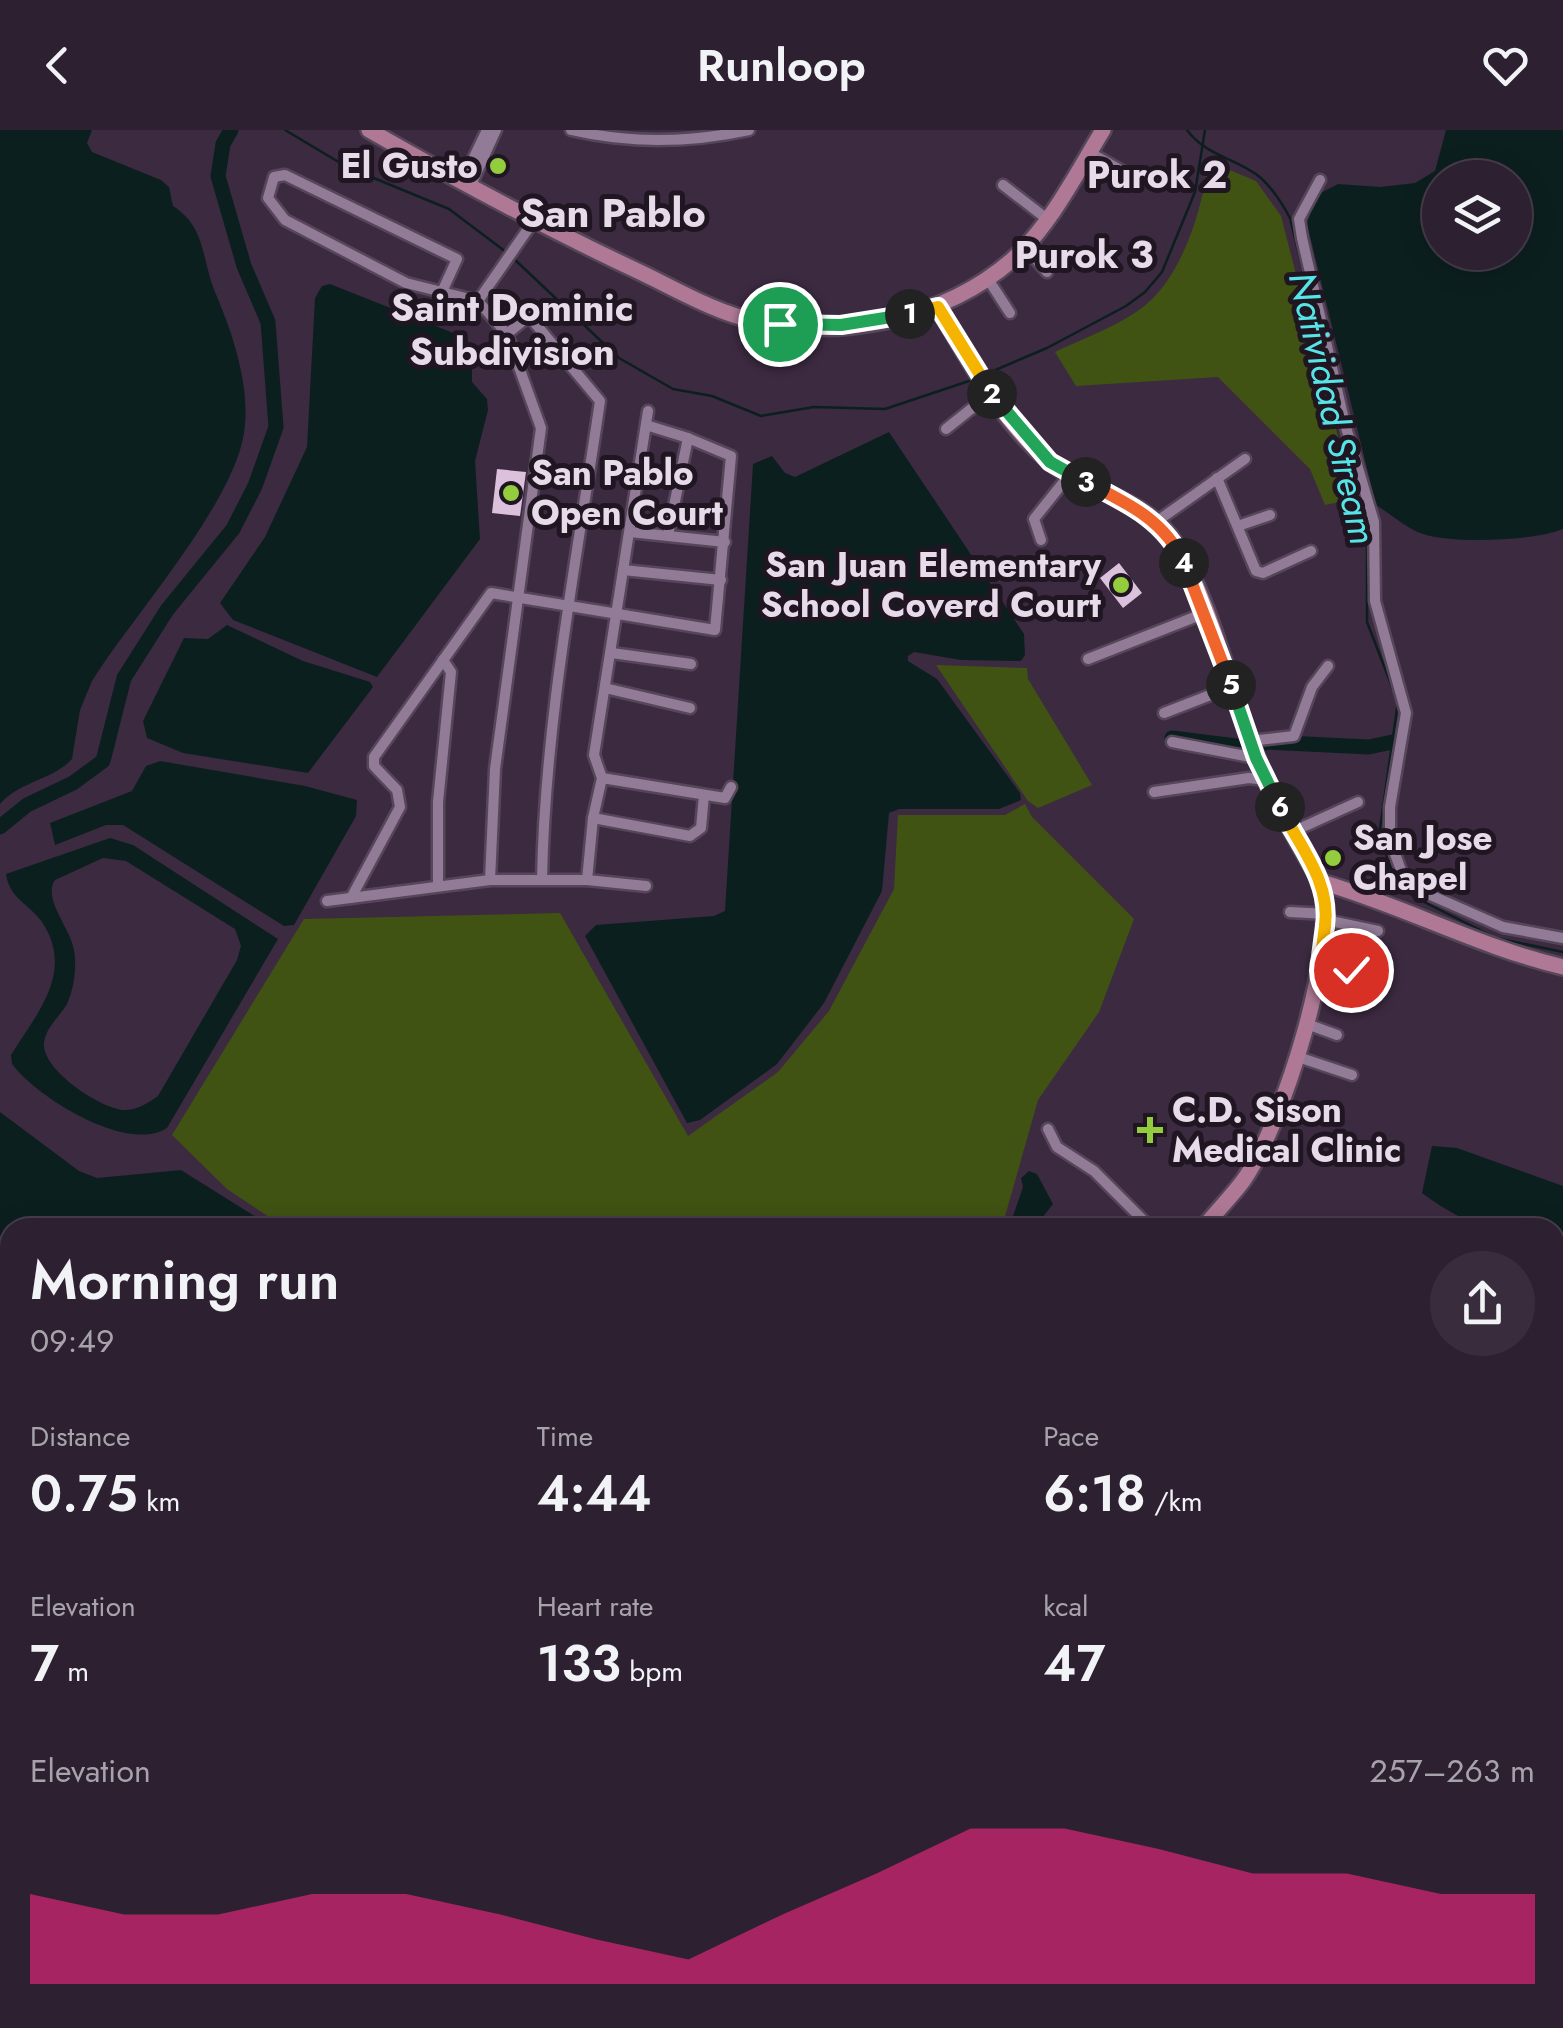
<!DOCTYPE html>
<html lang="en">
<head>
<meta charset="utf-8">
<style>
  :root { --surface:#2d2031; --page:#392d3d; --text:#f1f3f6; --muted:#a7a3ab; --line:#483e4d; --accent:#db2777 }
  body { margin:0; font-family:Jost,sans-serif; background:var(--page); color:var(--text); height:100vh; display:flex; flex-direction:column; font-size:38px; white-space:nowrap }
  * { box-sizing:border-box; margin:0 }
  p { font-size:32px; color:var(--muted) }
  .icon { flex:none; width:55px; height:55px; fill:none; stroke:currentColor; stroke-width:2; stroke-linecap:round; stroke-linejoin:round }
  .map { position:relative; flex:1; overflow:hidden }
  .drawer { position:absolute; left:0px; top:1088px; width:1565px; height:812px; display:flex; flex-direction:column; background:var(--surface); border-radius:30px 30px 0 0; box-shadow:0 5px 25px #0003,0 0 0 2px var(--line) }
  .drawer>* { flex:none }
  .fabs { position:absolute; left:1422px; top:30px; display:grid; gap:20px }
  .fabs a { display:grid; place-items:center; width:110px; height:110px; border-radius:50%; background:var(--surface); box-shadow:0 5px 25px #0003,0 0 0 2px var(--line); font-size:50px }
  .pin { position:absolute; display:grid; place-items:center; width:85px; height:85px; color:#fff; margin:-42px; border:5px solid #fff; border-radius:50%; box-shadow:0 2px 10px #0007 }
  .km { position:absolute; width:50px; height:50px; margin:-25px; border-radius:50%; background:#222; color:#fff; font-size:28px; line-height:50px; text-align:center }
  .round { display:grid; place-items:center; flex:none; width:105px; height:105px; border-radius:52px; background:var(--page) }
  .summary { display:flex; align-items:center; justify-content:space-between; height:170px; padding:0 30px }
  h1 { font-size:55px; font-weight:600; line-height:75px }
  .figures { display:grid; grid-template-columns:repeat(3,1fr); gap:15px; height:170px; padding:10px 30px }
  .figures div { display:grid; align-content:center }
  .figures b { font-size:50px; font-weight:600 }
  .figures small { font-size:28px; font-weight:400 }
  .figures p { font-size:28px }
  .chart { height:280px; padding:20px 30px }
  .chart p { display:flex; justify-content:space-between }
  .chart svg { width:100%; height:180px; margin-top:10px; fill:var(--accent); opacity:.7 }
  header { display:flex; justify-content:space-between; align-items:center; height:130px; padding:0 30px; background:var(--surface); font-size:45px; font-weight:600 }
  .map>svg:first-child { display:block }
</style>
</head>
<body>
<header><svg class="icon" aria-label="back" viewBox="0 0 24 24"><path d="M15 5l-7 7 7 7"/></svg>Runloop<svg class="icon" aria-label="heart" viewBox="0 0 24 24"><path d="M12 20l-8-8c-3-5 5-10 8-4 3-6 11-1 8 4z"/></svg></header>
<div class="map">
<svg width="1563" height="1898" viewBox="0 0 1563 1898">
  <rect width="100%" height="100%" fill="#3c2a41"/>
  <!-- green -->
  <g fill="#415313">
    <path d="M1208,31l48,20 25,35 73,283 -29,6 -15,-36 -92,-92 -142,9 -21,-34c31,-15 70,-28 95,-51 34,-31 54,-97 58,-140z"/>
    <path d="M936,535l91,3 1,11 64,106 -54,23 -10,-7z"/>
    <path d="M1025,674l7,13 102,102 -35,93 -61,88 -36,127h-718l-57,-38 -55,-54 132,-216 256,-6 128,223 90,-64 51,-61 65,-122 4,-74h107z"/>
  </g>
  <!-- water -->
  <g fill="#0c1f1f" fill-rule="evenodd">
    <path d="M0,0h92l-5,13 5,9 69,28 8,7 4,19c33,21 28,51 42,86 18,42 36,95 29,141 -11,72 -112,184 -152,248l-12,29 -8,49c-19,21 -52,22 -72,45z"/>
    <path d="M1446,0h117v399c-29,12 -110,15 -140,5 -16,-5 -32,-20 -47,-29l-69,-281 8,-28 23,-12 42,3 35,-4 20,-12zM1440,48h75v74h-75z"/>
    <path d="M330,154l136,54 6,11v33l15,17 1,11 -13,51 5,78 -103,138 -144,-57 -13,-17 45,-66 42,-90 8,-149 7,-12z"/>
    <path d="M889,302l135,202 1,21 -4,6 -60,-1 -47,-8 -6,4v5l29,18 83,114 1,7 -22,9h-100l-10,4 -7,78 -58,112 -47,61 -77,56 -13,3 -102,-187 11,-11 118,-9 11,-5 28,-447 19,-8 13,17 10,4z"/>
    <path d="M227,495l76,36 67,21 3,5 -65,86 -125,-20 -36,-15 -4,-17 41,-83 24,1z"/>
    <path d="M160,631l145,25 52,14 -1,16 -62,109 -10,1 -161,-101h-17l-51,20 -5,-22 82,-32 14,-25z"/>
    <path d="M110,708l23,7 145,94 -111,189c-39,26 -131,-31 -155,-64l-1,-9c26,-42 64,-83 31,-133 -13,-18 -33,-24 -36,-48zM103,728l23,3 109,68 6,17 -4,14 -79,136c-10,7 -22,15 -35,14 -25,-3 -80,-40 -79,-66 1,-16 16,-28 23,-40 7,-15 10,-38 7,-54 -3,-21 -32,-52 -19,-70z"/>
    <path d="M0,982l79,59 18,7 84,-8 91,57 -262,1v218l-10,-9z"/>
    <path d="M1432,1016l25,2 106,38v77l-8,-4v-31c-63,0 -80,4 -133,-35z"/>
    <path d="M1029,1041l8,3 16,30 -18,23 -23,-8 11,-32 -2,-9z"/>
    <path d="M0,1554l10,8v328h316l2,8h-293l-35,-11z"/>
  </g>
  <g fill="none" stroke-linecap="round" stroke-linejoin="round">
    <!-- stream -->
    <g stroke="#0c1f1f" stroke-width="2.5">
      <path d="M285,0l62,37 102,42 57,43"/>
      <path d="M1187,0c20,27 50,28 74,48 13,12 21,25 29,40l43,175"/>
      <path d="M512,127l107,101 54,31 39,7 49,20 53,-9 71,2 90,-30"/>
      <path d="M986,244l61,-26 79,-42 19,-14 17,-20 33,-80 10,-62"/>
      <path d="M1354,343l13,60v89l31,80 -19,134 17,44 18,17 82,41 67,14"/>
    </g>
    <!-- river -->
    <g stroke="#0c1f1f" stroke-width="15">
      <path d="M1172,608l80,10 15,-6 102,5 23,-5"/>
      <path d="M0,697l27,-22 46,-22 30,-22 21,-83 43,-68 66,-81 22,-43 21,-59 -8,-105 -24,-56 -26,-90 5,-32 8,-14"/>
      <path d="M0,1333l10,9"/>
      <path d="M612,1890l8,8"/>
    </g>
  </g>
  <!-- building -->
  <g fill="#dcc1dd">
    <path d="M497,339l29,3 -6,44 -28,-3z"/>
    <path d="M1119,433l23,30 -19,15 -23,-30z"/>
  </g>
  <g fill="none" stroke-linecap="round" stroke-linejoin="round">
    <!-- street casing -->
    <g stroke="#56465a" stroke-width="15">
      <g id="street">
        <path d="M571,0c60,14 118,13 178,0"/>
        <path d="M1089,22l49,28"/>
        <path d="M463,50l24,-50"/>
        <path d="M1320,50l-21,39 3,19 43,186 29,98 1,79 31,112 -16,94v33l12,33 26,21 75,33 60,11"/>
        <path d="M471,55l25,-55"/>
        <path d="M1003,55l44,34"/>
        <path d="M1025,117l22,25"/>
        <path d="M988,149l22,34"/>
        <path d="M441,164l16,-35 -172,-84 -11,2 -6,21 17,22 121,63 72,18 29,33 34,94 -46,341 -5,111"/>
        <path d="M478,171l57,-82"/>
        <path d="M507,204l22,-18 71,85c-23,158 -55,318 -58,478"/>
        <path d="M646,295l42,13"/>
        <path d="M946,299l45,-36"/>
        <path d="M1217,348l39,93 7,2 48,-22"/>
        <path d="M1156,392l89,-63"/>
        <path d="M1238,396l32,-11"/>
        <path d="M630,402l95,10"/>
        <path d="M1041,410l-7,-21 36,-45"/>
        <path d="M623,440l98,10"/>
        <path d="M612,523l79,11"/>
        <path d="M1088,529l117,-46"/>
        <path d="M605,558l85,20"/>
        <path d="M1164,583l67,-26"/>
        <path d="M1250,611l44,-5 18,-49 16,-21"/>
        <path d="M1172,612l84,16"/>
        <path d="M602,648l123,20 6,-11"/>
        <path d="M1154,662l95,-14 17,2"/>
        <path d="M593,688l97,18 11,-8 3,-33"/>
        <path d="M1292,702l66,-30"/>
        <path d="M587,750l6,-62 9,-40 -8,-23 54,-344"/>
        <path d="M438,754v-82l13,-130 -8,-12"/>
        <path d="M351,768l49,-91 -3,-17 -23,-24v-9l117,-164 224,37 16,-174 -43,-18 -20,97"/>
        <path d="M327,771l163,-21h97l59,6"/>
        <path d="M1290,782l37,2"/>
        <path d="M1326,790l52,11"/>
        <path d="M1320,834l31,5 6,18"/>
        <path d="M1307,894l30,11"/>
        <path d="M1298,927l54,18"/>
        <path d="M1048,999l9,18 37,24 57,57"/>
      </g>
    </g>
    <!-- secondary casing -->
    <g stroke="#56465a" stroke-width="20">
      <g id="secondary">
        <path d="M369,0c89,51 181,100 275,144 35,17 73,39 111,47 88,18 189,-2 257,-61 39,-35 64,-86 91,-130"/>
        <path d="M938,177c31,52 62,113 110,153 37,31 99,39 126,82 36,59 52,133 76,198 18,50 44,96 71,142 19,63 -39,245 -78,299 -12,16 -27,31 -40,47"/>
        <path d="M1321,752c83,24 158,65 242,85"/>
        <path d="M0,1355l10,9"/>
        <path d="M595,1890l9,8"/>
        <path d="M1420,1890l7,8"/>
      </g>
    </g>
    <!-- highway casing -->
    <g stroke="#56465a" stroke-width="25">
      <g id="highway">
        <path d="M1555,1553l8,-13"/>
        <path d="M1342,1898l5,-8"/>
      </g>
    </g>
    <!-- street -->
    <use href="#street" stroke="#917b97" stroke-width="10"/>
    <!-- secondary -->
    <use href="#secondary" stroke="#af7995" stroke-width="15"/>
    <!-- highway -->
    <use href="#highway" stroke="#f57590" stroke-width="20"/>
  </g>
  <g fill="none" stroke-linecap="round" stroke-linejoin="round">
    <!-- split-1 casing -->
    <g stroke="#fff" stroke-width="20">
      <path id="split-1" d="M780,194l61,1 69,-11"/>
    </g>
    <!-- split-2 casing -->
    <g stroke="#fff" stroke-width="20">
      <path id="split-2" d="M910,184l28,-7 54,87"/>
    </g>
    <!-- split-3 casing -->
    <g stroke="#fff" stroke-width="20">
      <path id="split-3" d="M992,264l58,68 36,20"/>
    </g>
    <!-- split-4 casing -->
    <g stroke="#fff" stroke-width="20">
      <path id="split-4" d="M1086,352c41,21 79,38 98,81"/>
    </g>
    <!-- split-5 casing -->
    <g stroke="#fff" stroke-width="20">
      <path id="split-5" d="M1184,433l47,122"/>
    </g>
    <!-- split-6 casing -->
    <g stroke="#fff" stroke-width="20">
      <path id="split-6" d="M1231,555l25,73 24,49"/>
    </g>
    <!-- split-7 casing -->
    <g stroke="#fff" stroke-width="20">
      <path id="split-7" d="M1280,677c19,39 51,74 45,119"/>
    </g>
    <!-- split-8 casing -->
    <g stroke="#fff" stroke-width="20">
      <path id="split-8" d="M1325,796l-5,38 31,6"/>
    </g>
    <!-- split-1 -->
    <use href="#split-1" stroke="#22a559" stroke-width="12"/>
    <!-- split-2 -->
    <use href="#split-2" stroke="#f5b400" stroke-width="12"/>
    <!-- split-3 -->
    <use href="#split-3" stroke="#22a559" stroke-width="12"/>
    <!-- split-4 -->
    <use href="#split-4" stroke="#f0652b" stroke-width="12"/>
    <!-- split-5 -->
    <use href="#split-5" stroke="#f0652b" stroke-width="12"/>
    <!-- split-6 -->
    <use href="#split-6" stroke="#22a559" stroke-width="12"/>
    <!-- split-7 -->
    <use href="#split-7" stroke="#f5b400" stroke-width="12"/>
    <!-- split-8 -->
    <use href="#split-8" stroke="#f5b400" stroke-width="12"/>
  </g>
  <!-- markers -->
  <g fill="#93cc3d" stroke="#1f1621" stroke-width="4">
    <circle cx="498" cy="36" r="10"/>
    <circle cx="511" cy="363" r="10"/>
    <circle cx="1121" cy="455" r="10"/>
    <circle cx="1333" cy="728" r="10"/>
    <path d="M1145 985h10v10h10v10h-10v10h-10v-10h-10v-10h10z"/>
  </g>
  <g text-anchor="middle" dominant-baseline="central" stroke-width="10" stroke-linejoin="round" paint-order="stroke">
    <!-- poi labels -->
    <g font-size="35" font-weight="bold" fill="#e7dbea" stroke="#1f1621" text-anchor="start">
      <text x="478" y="36" text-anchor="end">El Gusto</text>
      <text x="531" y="343">San Pablo<tspan x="531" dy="40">Open Court</tspan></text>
      <text x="1101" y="435" text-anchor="end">San Juan Elementary<tspan x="1101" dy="40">School Coverd Court</tspan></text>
      <text x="1353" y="708">San Jose<tspan x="1353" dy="40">Chapel</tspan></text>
      <text x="1172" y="980">C.D. Sison<tspan x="1172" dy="40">Medical Clinic</tspan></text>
    </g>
    <!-- neighbourhood labels -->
    <g font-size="38" font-weight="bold" fill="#e7dbea" stroke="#1f1621">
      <text x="1157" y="44">Purok 2</text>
      <text x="1084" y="124">Purok 3</text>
      <text x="512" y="177">Saint Dominic<tspan x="512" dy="44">Subdivision</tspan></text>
    </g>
    <!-- water labels -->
    <g font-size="38" font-style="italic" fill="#56e4e6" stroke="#1f1621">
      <text transform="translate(1333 278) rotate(77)">Natividad Stream</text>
    </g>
    <!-- quarter labels -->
    <g font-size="40" font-weight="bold" fill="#e7dbea" stroke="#1f1621">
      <text x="613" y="83">San Pablo</text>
    </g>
  </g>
</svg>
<div class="fabs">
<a><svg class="icon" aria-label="layers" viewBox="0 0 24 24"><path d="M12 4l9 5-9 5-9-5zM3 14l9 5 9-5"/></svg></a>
</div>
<div class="pin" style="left:780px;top:194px;background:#1e9e55"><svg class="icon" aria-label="arrive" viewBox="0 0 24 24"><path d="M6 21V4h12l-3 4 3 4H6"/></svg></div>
<div class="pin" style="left:1351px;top:840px;background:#d93025"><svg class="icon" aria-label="check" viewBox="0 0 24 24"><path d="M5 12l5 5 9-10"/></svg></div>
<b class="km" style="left:910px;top:184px">1</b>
<b class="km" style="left:992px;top:264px">2</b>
<b class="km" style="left:1086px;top:352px">3</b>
<b class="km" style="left:1184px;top:433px">4</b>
<b class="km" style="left:1231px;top:555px">5</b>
<b class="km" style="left:1280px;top:677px">6</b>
<section class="drawer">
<div class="summary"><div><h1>Morning run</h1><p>09:49</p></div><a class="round"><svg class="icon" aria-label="share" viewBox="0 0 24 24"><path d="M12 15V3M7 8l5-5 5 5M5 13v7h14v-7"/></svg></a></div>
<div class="figures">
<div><p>Distance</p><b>0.75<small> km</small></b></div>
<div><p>Time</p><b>4:44</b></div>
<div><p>Pace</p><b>6:18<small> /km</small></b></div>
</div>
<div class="figures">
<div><p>Elevation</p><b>7<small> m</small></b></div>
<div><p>Heart rate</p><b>133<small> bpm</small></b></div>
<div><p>kcal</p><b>47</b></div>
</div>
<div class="chart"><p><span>Elevation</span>257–263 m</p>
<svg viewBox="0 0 160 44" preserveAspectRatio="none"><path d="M0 44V22L10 27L20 27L30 22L40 22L50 27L60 33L70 38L80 27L90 17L100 6L110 6L120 11L130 17L140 17L150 22L160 22V44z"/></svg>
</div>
</section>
</div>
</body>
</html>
